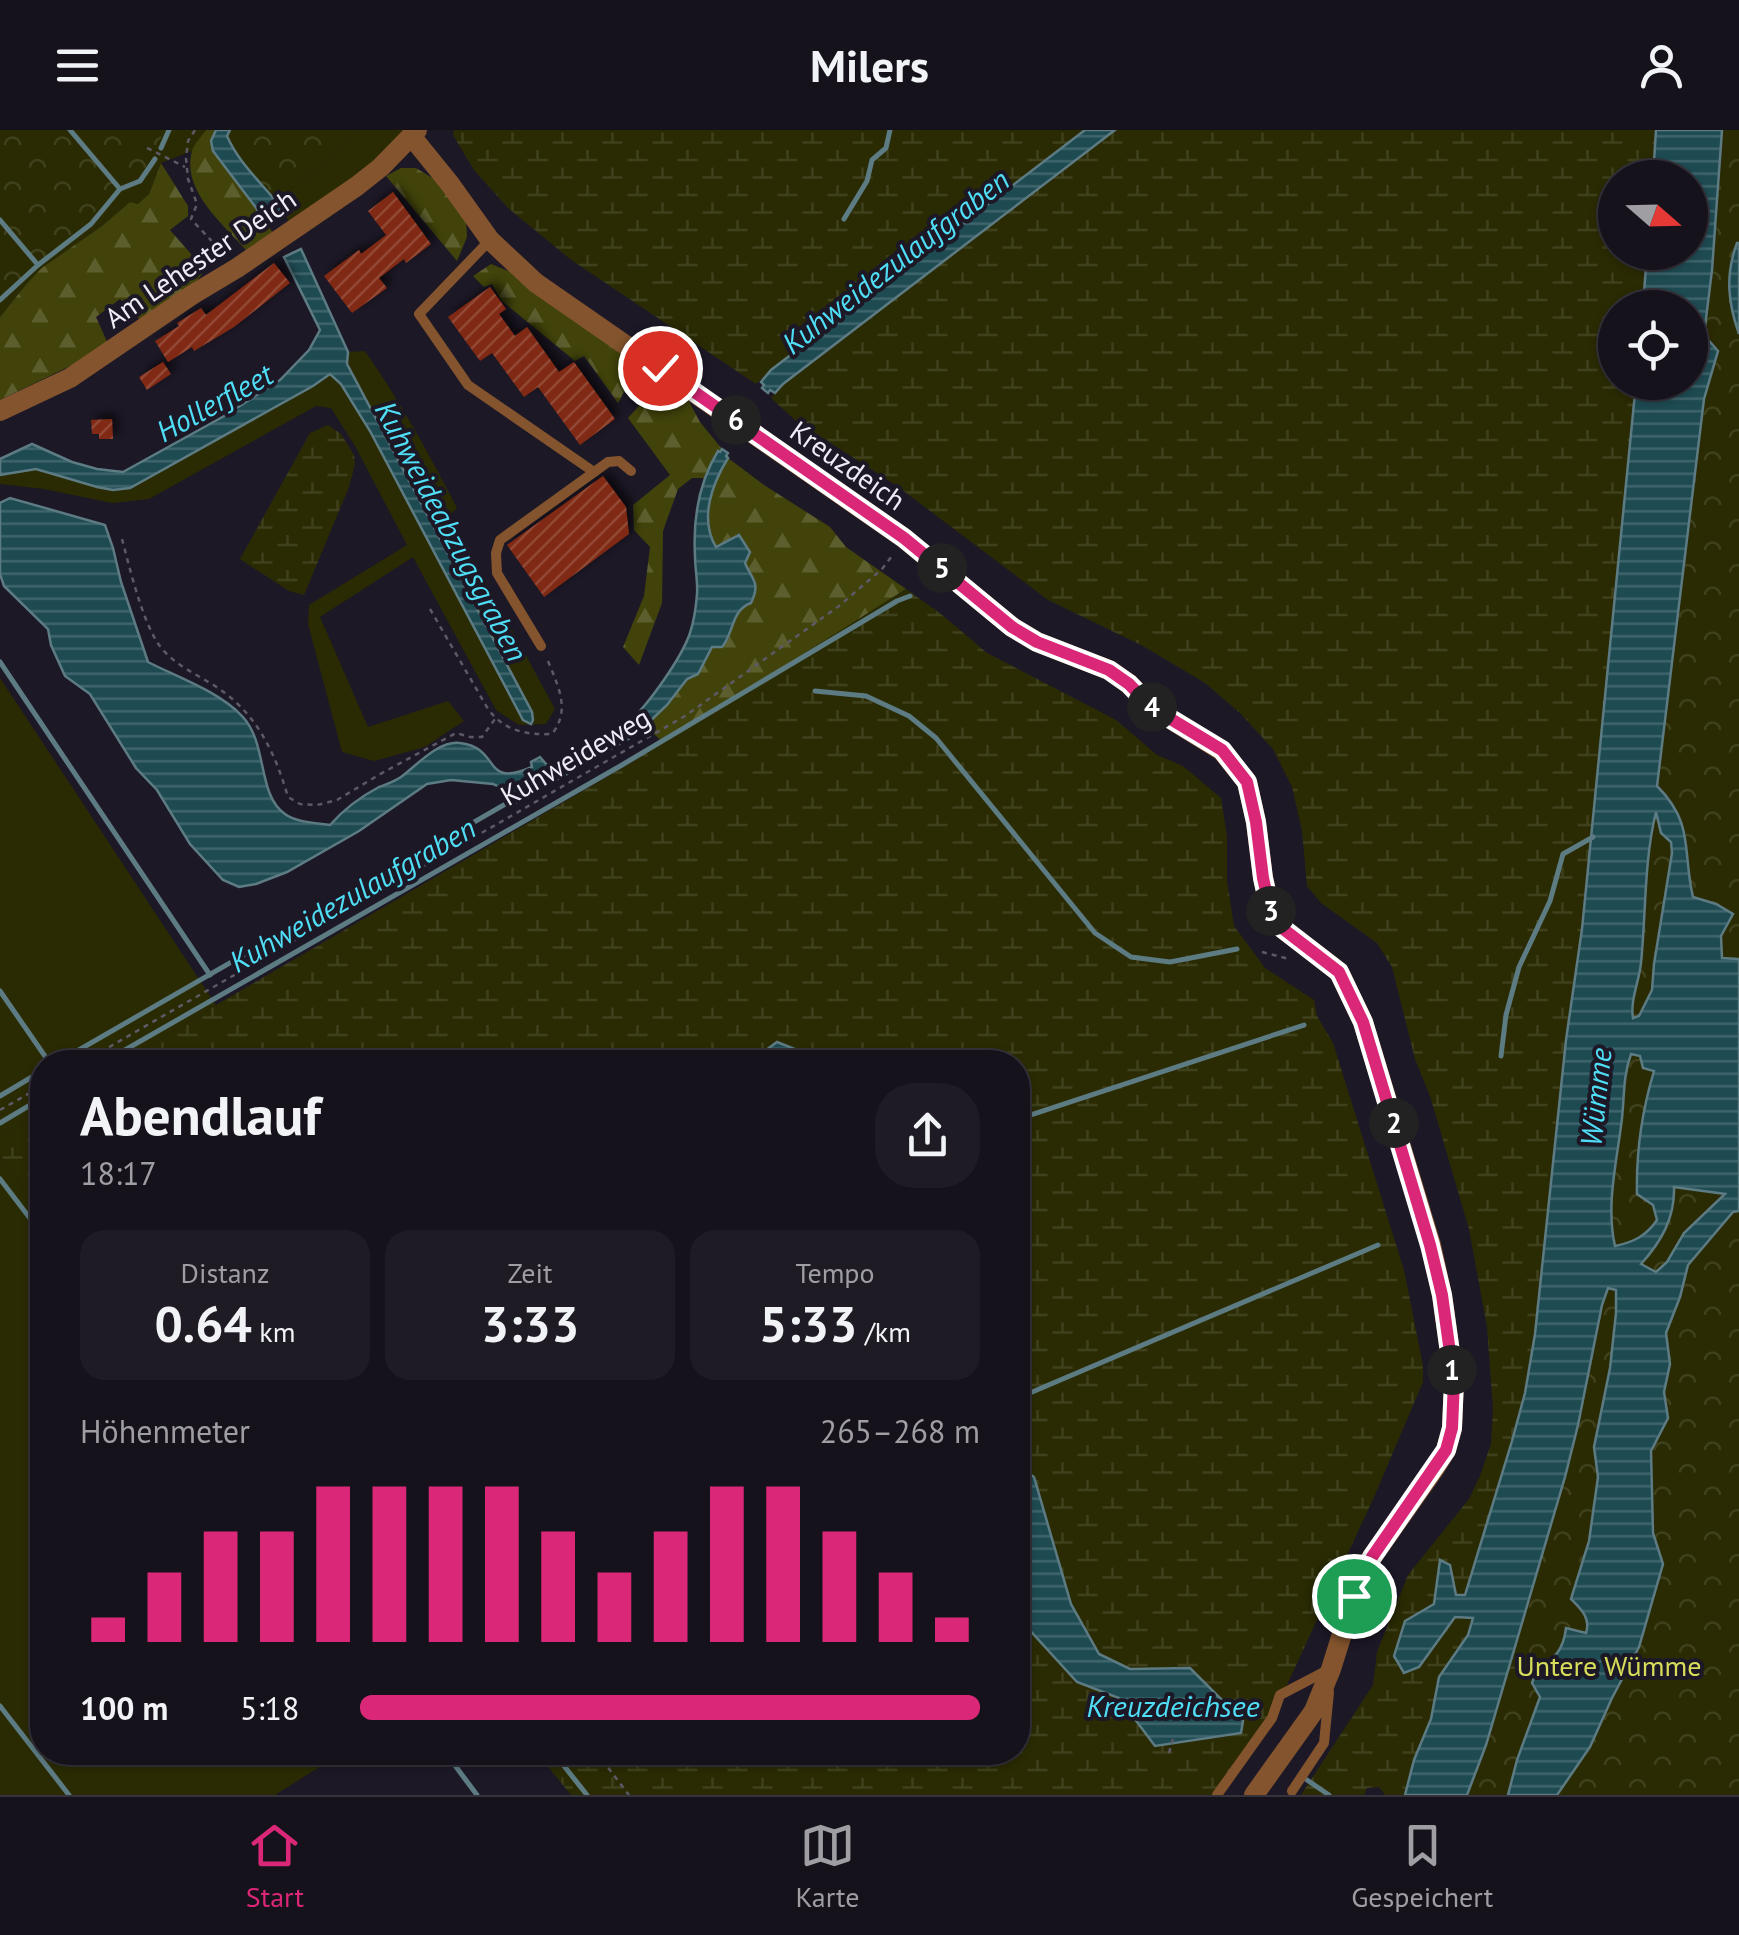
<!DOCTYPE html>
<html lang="de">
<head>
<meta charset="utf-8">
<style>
  :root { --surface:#16121c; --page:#1f1b25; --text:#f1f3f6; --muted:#9e9ea3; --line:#35323b; --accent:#db2777 }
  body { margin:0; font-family:"PT Sans",sans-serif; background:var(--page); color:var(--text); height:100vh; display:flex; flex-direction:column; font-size:38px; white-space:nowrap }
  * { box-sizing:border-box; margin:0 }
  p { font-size:32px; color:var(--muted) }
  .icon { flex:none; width:55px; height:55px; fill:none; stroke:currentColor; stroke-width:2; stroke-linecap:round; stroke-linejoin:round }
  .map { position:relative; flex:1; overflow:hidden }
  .side { position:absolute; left:30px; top:920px; width:1000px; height:715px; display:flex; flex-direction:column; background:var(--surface); border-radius:40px; box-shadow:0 2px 8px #0004,0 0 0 2px var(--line) }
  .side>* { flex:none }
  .needle { width:65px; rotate:110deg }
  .fabs { position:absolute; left:1598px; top:30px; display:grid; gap:20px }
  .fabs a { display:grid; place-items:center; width:110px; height:110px; border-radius:50%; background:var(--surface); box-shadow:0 2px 8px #0004,0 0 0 2px var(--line); font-size:50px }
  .pin { position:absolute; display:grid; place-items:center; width:85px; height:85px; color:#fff; margin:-42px; border:5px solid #fff; border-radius:50%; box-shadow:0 2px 10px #0007 }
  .km { position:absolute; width:50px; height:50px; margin:-25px; border-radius:50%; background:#222; color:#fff; font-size:28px; line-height:50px; text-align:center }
  .round { display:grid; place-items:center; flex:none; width:105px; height:105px; border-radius:40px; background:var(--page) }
  .headline { display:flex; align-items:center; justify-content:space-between; height:170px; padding:0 50px }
  h1 { font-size:55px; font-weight:600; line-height:75px }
  .figures { display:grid; grid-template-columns:repeat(3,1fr); gap:15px; height:170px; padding:10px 50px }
  .figures div { display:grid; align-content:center; border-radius:25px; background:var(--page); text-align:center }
  .figures b { font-size:50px; font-weight:600 }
  .figures small { font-size:28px; font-weight:400 }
  .figures p { font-size:28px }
  .chart { height:280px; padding:20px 50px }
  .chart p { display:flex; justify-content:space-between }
  .chart svg { width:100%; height:180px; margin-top:10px; stroke:var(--accent); stroke-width:6 }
  ul { padding:0 50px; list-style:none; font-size:32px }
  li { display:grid; grid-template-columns:160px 120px 1fr; align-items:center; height:75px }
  li i { height:25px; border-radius:12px; background:var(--accent) }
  header { display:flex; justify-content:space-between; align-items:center; height:130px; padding:0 50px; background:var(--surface); font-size:45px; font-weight:600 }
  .menu { display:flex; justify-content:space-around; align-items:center; height:140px; border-top:2px solid var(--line); background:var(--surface); font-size:28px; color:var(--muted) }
  .menu a { display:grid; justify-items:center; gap:5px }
  .menu .on { color:var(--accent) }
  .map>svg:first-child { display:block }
</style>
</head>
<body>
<header><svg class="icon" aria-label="menu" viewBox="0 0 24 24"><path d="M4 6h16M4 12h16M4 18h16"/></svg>Milers<svg class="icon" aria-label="person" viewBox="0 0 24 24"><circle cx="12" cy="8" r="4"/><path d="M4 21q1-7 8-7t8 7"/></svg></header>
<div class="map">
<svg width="1739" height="1665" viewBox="0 0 1739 1665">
  <defs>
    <pattern id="forest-firs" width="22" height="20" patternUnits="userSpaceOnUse" patternTransform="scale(2.5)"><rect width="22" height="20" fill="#41430a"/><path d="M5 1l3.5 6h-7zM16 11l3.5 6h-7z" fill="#5d5e2e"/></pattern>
    <pattern id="wetland-marsh" width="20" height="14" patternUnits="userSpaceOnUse" patternTransform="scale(2.5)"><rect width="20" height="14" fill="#2a2b03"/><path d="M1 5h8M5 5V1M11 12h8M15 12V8" fill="none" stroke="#3f401c"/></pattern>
    <pattern id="park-crowns" width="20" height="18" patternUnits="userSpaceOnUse" patternTransform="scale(2.5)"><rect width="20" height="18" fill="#2a2b03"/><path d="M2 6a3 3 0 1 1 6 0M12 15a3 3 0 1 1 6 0" fill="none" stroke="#3f401c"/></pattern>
    <pattern id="water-rules" width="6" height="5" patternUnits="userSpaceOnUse" patternTransform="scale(2.5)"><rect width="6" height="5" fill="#1e4a52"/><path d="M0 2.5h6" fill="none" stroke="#3f646c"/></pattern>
    <pattern id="building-hatch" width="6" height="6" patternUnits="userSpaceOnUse" patternTransform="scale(2.5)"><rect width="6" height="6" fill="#802912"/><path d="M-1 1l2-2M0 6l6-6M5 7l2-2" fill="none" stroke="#924835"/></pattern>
    <filter id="shadow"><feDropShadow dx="6" dy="-6" stdDeviation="5" flood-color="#0009"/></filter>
  </defs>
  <rect width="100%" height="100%" fill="#1d1826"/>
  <!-- grass -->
  <g fill="#2a2b03">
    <path d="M0,0h206l-14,21 -31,12 -12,31 -11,10 -8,-2 -28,24 -66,46 -36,45z"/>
    <path d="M355,0h49l-46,48 -68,45 -14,-22 53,-42z"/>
    <path d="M365,221c35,50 64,103 92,157l-7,7 105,194 -9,15 -27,1 -23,-15 -83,-153 -93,60 48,110 80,-26 16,20 -39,26 -51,14 -32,-9 -34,-128 1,-19 98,-60 -52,-99 -24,-38 -15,-2 -167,93 -37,4 -68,-14 -44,-5v-9l36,-6 77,21 56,-23 144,-81 17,-12 11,10 29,47 153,288 9,-7 -185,-348 1,-12z"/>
    <path d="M0,548l216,327 -93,57h-81v50l-42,26z"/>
    <path d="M0,1027l42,54v541l300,1 -67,42h-275z"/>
  </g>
  <!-- forest -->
  <g fill="url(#forest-firs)">
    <path d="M206,0h10l-5,11 2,11 44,57 16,24 -27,17c-23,-26 -65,-60 -54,-99 2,-7 10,-15 14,-21z"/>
    <path d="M161,33l27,43v10l-18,14 35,40 -8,11 -57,39 -20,-21 -24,18 12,27 -11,9 -97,47v-83l36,-45 66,-46 28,-24 8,2 11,-10z"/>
    <path d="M401,38h15l18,11 32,41 1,17 -10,24 -71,-85z"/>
    <path d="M491,134l22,9 102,74c19,22 16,33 3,56l-34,-47 -9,5 -73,-60 -10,-17 -8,3 -11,-11z"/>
    <path d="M671,257l16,11 13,24 22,27 -10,11 -7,18h-13l-14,11 -15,42 -1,72 -23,62 -16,-18 21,-51 6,-49 -16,-17 -1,-25 37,-30 -42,-57 19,-21z"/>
    <path d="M728,328l36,27 66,42 16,20 60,42 -242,154 -19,-17 43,-47 10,-5 15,-27 15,-7 9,-28 18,-28c-5,-16 -14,-15 -5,-32l-23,-12 -11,8c-17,-29 -4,-64 12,-90z"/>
  </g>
  <!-- wetland -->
  <g fill="url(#wetland-marsh)">
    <path d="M454,0h631l-314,240 -15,14 -186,-125 -62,-51 -34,-38 -21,-35z"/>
    <path d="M1115,0h541l-3,47 -38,1v74l32,1 -4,54 -28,1v74l21,1 -54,546 -16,111 -31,294 -10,59 -13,48 -47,154 8,23 -5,17 -29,42 -8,42 -17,41 -9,35h-20l-6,-8 -12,1 -3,7h-63l72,-110 4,-33 31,-77 61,-76 11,-23 11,-32 2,-36 -6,-81 -18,-98 -39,-133 -15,-37 -23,-92 -15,-24 -56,-40 -14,-17 -5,-55 -10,-44 -19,-38 -33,-36 -35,-30 -62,-37 -95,-46 -151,-114 -102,-66 -24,-22 12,-14z"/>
    <path d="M328,295l13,9 13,21 1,9 -6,23 -45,108 -15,-4 -49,-32 70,-126z"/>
    <path d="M906,459l35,25 46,39 129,67 41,35 26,11 38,32 6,38v45l7,45 31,42 49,32 3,16 16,27 71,227 19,96v16l-49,115 -101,218 -59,80h-643l-34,-42 481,-1v-126l6,-3 53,59 42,16 36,47 35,-77 -60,1 -31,-15 -28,-50 -36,-127 -17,-11v-404h-191l-50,-20 -27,20h-627l93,-57 413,-241z"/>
    <path d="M42,982v99l-42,-54v-19z"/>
  </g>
  <!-- park -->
  <g fill="url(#park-crowns)">
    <path d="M0,0h165l-23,44 -30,20 -112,118z"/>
    <path d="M230,0h125l-26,29 -53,42 -42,-48 -7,-17z"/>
    <path d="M1684,0h55v1665h-311l131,-444 131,-969v-204z"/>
  </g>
  <!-- water -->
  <g fill="url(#water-rules)" stroke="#5d7b83" stroke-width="2.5" fill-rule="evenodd">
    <path d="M216,0h14l-3,6c12,28 37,49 55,73l-16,12 -53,-70 -2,-10z"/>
    <path d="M1085,0h30l-332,254 -8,9 -5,-3 -2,3 -6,-5 2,-3 -3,-3 10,-12z"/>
    <path d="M1656,0h66l-10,140 -8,65 14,16 -14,48 -47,387c38,38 25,65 36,111l23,7 17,10 -12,22 1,22 17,1v252l-6,1 -45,53 -8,32 -14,36 4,31 -6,28 4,26 -17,33 2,82 10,31 -24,83 -27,51 -22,49 -33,48h-49l9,-35 23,-63 -8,-14 7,-18c18,-5 25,-19 27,-37l20,5c5,-15 -5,-24 -15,-34l18,-58 9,-64 -4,-30 16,-79 6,-55v-23l-8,-2 -6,17 -24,120 -13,52 -79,268 -19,50h-62l9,-35 17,-41 8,-42 29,-42 5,-17 -18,-1 -36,50 -15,6 -10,-17 11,-35 29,-17 6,-44 10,5 6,30h9l47,-154 13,-48 10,-59 31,-294 16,-111 54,-546 54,-1v-74l-47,-1 4,-54 43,-1v-74l-37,-1zM1656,682l5,21 10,9 1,11 -18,111 -2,26 -13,26 -6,2c-3,-18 6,-36 8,-55 5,-49 3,-103 15,-151zM1631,924l9,2 3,12 11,3c-12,40 -18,82 -17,123l16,11 4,15c-11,16 -23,22 -42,26 -9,-39 1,-81 6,-120 4,-26 1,-47 10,-72zM1674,1057l51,7 -41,39 -17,29 -11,10 -15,-8c20,-22 34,-46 33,-77z"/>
    <path d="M1737,113h2v91c-11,-31 -14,-59 -2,-91z"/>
    <path d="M301,119l47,103 -1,12 185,348 1,8 -2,4 -8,-4 -153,-289 -29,-47 -11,-10 -17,12 -183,102 -17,2 -16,-3 -61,-18 -36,6v-16l32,-15 40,18 25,7 26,3 103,-57 54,-35 29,-30 11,-20 -36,-73z"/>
    <path d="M722,319l6,4 -2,3 2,2c-16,26 -29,61 -12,89l23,-12 11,17 -5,11c7,17 16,19 6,40 -20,7 -17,30 -29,44h-10l-14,27 -11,5 -20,26 -22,21 -15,12 -116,66 -7,-13 -14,-7 -42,-4 -24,4 -68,47 -72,41 -31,12 -17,3 -16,-7 -33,-36 -33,-54 -21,-22 -46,-74 -25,-18 -14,-31 -3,-16 -44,-43 -4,-12v-71l10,-5 95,27 8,23 8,34 27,80c31,16 70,29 94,54 26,27 15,79 43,98 10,8 31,9 45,11 14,-16 30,-28 49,-38 7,-3 15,-5 22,-10 16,-12 38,-37 59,-34 42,5 21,46 72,24l-1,-5 9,-5 6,7 11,4c25,-14 52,-27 72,-46 20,-18 53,-65 61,-89 4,-12 6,-26 7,-39 1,-12 -2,-25 -2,-38 -2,-36 4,-74 23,-105l2,1z"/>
    <path d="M777,912l50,20h-77z"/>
    <path d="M1018,1336l16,11 37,127 28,50 31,15 60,-1 53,53 -2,12 -86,13 -36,-48 -42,-16 -53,-58 -6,2z"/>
  </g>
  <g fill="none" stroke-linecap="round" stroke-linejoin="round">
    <!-- stream -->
    <g stroke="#5d7b83" stroke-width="5">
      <path d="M70,0l50,59"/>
      <path d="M161,18l8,-18"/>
      <path d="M844,89l23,-38 5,-21 14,-12 4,-18"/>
      <path d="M0,90l38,45"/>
      <path d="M0,170l38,-35 53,-41 29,-35 20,-8 15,-22"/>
      <path d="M0,532l210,313"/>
      <path d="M815,561l51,5 43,20 27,22 159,195 36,24 39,5 67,-13"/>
      <path d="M0,861l49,71"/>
      <path d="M1501,926l5,-41 13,-48 31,-66 13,-47 30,-17"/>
      <path d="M58,932l456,-263"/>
      <path d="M104,932l518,-297 275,-164 13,-5"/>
      <path d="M0,966l42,-25"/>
      <path d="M1018,989l286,-94"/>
      <path d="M0,993l42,-25"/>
      <path d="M0,1049l42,55"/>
      <path d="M1018,1268l360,-153"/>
      <path d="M0,1576l69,89"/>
      <path d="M445,1622l32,43"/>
      <path d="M553,1622l34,43"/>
      <path d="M851,1628l4,-6"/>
      <path d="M1307,1650l22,15"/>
    </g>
  </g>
  <!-- building -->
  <g fill="url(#building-hatch)" filter="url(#shadow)">
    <path d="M393,62l38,52 -25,19 -2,-4 -25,19 8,10 -35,25 -28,-37 35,-26 2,4 25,-19 -18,-24z"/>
    <path d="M274,133l16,20 -56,44 -40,24 -2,-4 -24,15 -13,-21 24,-15 -2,-3 24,-15 5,7z"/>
    <path d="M490,157l16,22 -7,5 16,22 12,-9 32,45 15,-10 41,57 -35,26 -42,-58 -14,10 -32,-44 -12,8 -32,-44z"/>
    <path d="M163,232l8,12 -24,16 -8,-13z"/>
    <path d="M112,289l1,20h-14v-5h-7l-1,-14z"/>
    <path d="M603,346l23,31 3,27 -85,63 -37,-52z"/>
  </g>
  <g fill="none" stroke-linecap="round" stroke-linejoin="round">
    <!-- path -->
    <g stroke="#5e5966" stroke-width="2.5" stroke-dasharray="5 5" stroke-linecap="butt">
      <path d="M195,0l-7,11 -2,17 2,21 9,25 -6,15 31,33"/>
      <path d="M147,18l38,19"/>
      <path d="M122,409c8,30 19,77 35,103 16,25 46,34 68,51 35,27 51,63 63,104l12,7 17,1 20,-5 45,-27 74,-40 14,4h12l13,-18"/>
      <path d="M430,479l58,100c16,22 38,26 64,25 19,-24 6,-48 -4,-73"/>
      <path d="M1262,822l27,7"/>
      <path d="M83,932l602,-346 154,-110 43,-37 10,-13"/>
      <path d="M35,960l7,15"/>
      <path d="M0,980l42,-24"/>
      <path d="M596,1622l33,43"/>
      <path d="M1169,1623l4,-14"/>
    </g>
    <!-- lane -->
    <g stroke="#83542d" stroke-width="10">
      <path d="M490,110l-71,74 49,71 126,87"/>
      <path d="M541,516l-44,-73 -1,-20 4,-13 108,-78 11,-1 12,10"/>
      <path d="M1292,1661l32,-48 5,-51"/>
      <path d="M1217,1665l55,-77 8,-23 46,-24"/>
    </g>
    <!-- street -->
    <g stroke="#83542d" stroke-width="20">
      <path d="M412,7l38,47 40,56 46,43 369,256 107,88 25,15 72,28 20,14 22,23 71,44 25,31 9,40 7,56 7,31 12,19 57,44 24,50 68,223 11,50 12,86 -2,47 -6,22 -11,18 -63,89 -18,39 -23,73 -17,42 -60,84"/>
      <path d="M0,281l70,-33 122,-83 45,-27 120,-82 24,-19 36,-37"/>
    </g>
  </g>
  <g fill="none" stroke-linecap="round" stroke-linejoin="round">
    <!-- route casing -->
    <g stroke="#fff" stroke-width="20">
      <path id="route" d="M660,238l244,170 108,89 25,15 72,28 20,14 22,23 71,43 25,32 9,40 7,56 7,31 12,19 57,44 24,50 67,223 12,50 12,86 -2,47 -6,22 -74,107 -18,39"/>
    </g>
    <!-- route -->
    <use href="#route" stroke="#db2777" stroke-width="12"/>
  </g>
  <g text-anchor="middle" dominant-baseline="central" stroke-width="8" stroke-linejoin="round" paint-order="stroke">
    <!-- street labels -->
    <g font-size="28" fill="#efecf6" stroke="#1d1826">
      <text transform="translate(200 128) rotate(-34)">Am Lehester Deich</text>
      <text transform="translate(848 335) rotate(35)">Kreuzdeich</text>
      <text transform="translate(575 626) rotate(-30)">Kuhweideweg</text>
    </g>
    <!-- park labels -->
    <g font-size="28" fill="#d7dd58" stroke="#1d1826">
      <text x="1609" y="1535">Untere Wümme</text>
    </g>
    <!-- water labels -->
    <g font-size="30" font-style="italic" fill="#4fdef5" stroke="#1d1826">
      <text transform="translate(895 131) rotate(-38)">Kuhweidezulaufgraben</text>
      <text transform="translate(214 272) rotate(-29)">Hollerfleet</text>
      <text transform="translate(452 401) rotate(62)">Kuhweideabzugsgraben</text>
      <text transform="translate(352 764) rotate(-30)">Kuhweidezulaufgraben</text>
      <text transform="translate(1595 967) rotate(-84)">Wümme</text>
      <text x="1173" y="1575">Kreuzdeichsee</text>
    </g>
  </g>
</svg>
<div class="fabs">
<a><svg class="needle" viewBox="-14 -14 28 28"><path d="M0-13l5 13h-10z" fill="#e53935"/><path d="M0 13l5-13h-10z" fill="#9e9ea3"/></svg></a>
<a><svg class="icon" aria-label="locate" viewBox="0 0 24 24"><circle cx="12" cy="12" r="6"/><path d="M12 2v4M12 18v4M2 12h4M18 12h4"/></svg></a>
</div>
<div class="pin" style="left:1354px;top:1466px;background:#1e9e55"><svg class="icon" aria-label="arrive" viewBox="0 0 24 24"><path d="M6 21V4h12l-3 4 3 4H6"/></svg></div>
<div class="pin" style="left:660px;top:238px;background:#d93025"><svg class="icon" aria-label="check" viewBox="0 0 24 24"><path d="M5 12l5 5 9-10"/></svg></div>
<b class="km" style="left:1452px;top:1240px">1</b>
<b class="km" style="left:1394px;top:993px">2</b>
<b class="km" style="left:1271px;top:781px">3</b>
<b class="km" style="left:1152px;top:577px">4</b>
<b class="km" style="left:942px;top:438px">5</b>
<b class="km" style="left:736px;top:290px">6</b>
<section class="side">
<div class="headline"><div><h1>Abendlauf</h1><p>18:17</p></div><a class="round"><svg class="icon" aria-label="share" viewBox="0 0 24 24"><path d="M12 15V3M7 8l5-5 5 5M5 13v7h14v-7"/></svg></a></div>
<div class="figures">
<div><p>Distanz</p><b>0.64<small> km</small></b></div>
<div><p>Zeit</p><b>3:33</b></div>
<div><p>Tempo</p><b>5:33<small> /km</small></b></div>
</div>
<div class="chart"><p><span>Höhenmeter</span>265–268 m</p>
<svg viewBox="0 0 160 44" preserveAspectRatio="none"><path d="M5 44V38M15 44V27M25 44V17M35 44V17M45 44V6M55 44V6M65 44V6M75 44V6M85 44V17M95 44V27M105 44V17M115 44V6M125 44V6M135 44V17M145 44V27M155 44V38"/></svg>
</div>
<ul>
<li><b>100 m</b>5:18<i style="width:100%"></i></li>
</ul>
</section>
</div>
<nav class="menu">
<a class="on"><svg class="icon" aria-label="home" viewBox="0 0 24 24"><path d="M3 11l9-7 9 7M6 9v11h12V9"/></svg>Start</a>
<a><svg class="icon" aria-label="map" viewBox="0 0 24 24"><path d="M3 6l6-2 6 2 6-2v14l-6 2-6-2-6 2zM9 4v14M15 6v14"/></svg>Karte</a>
<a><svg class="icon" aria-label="saved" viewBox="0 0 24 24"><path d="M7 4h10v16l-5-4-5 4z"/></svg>Gespeichert</a>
</nav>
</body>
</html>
